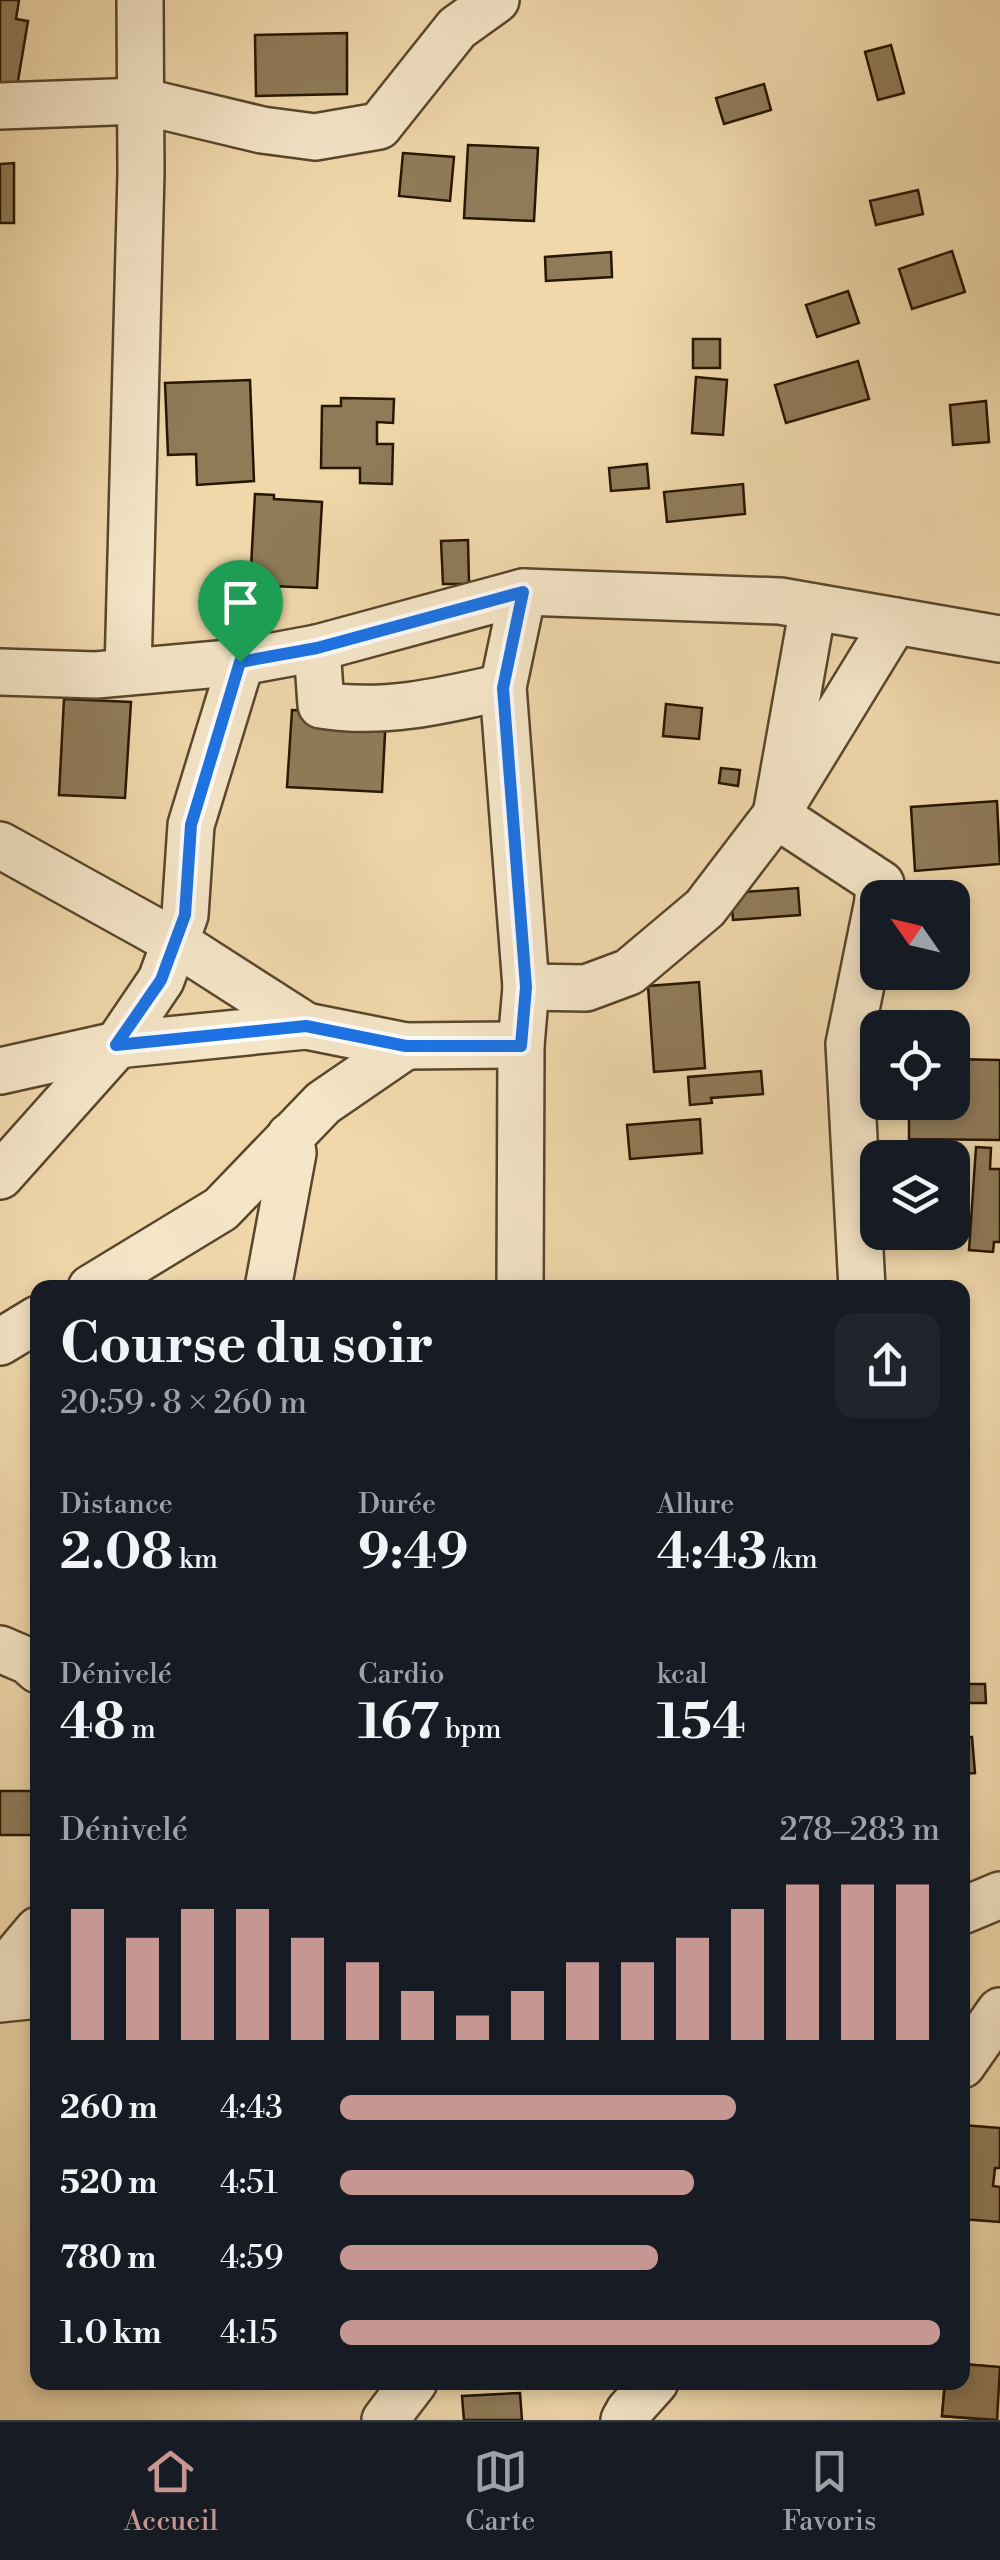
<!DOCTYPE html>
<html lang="fr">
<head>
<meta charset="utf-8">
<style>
  :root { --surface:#171b24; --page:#20242c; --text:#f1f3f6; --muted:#9ea1a6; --line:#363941; --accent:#c59692 }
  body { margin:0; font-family:"Libre Bodoni",serif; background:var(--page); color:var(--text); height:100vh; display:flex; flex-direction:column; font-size:38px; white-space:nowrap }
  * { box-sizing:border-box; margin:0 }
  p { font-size:32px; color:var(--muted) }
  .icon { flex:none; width:55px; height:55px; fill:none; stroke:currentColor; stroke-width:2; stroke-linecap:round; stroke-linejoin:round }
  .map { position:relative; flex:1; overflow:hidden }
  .details { position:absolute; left:30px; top:1280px; width:940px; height:1110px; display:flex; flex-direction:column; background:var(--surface); border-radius:20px; box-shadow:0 5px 15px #0003 }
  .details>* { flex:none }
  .needle { width:65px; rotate:304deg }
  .buttons { position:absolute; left:860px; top:880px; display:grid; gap:20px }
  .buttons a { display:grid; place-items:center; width:110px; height:110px; border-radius:20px; background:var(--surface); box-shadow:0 5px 15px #0003; font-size:50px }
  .pin { position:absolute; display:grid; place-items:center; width:85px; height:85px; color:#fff; margin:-102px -42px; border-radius:50% 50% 50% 0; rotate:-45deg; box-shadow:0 0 10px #0007 }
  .pin .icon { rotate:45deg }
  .round { display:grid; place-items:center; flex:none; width:105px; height:105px; border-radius:20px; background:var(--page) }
  .overview { display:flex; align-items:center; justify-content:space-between; height:170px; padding:0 30px }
  h1 { font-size:55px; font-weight:800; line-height:75px }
  .metrics { display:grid; grid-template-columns:repeat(3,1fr); gap:15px; height:170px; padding:10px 30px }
  .metrics div { display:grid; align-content:center }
  .metrics b { font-size:50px; font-weight:800 }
  .metrics small { font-size:28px; font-weight:400 }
  .metrics p { font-size:28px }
  .chart { height:280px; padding:20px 30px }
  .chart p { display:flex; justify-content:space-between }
  .chart svg { width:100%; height:180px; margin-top:10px; stroke:var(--accent); stroke-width:6 }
  ul { padding:0 30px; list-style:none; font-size:32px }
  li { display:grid; grid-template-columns:160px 120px 1fr; align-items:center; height:75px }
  li i { height:25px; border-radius:12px; background:var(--accent) }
  .menu { display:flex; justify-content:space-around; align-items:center; height:140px; border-top:2px solid var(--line); background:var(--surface); font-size:28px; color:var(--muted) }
  .menu a { display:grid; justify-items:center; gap:5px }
  .menu .on { color:var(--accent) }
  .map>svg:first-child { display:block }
</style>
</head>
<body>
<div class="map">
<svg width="1000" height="2420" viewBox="0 0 1000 2420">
  <rect width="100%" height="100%" fill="#f0d8ab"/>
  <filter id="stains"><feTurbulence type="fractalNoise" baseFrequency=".002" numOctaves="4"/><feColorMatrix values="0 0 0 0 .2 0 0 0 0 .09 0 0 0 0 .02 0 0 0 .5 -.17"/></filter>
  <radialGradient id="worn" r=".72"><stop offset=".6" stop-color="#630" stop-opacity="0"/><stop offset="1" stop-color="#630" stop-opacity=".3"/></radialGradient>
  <!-- building -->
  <g fill="#907b59" stroke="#271601" stroke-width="2.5">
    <path d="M0,0h19l-3,19 12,2 -12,72 -16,7z"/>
    <path d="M347,33v61l-91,2 -1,-61z"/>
    <path d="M891,45l13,48 -26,7 -13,-48z"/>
    <path d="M764,84l7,26 -47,14 -8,-26z"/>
    <path d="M468,145l70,3 -4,73 -70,-3z"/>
    <path d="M403,153l51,4 -4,44 -51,-5z"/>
    <path d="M14,163v60h-14v-59z"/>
    <path d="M918,190l5,24 -47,11 -6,-24z"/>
    <path d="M952,251l13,41 -53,17 -13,-40z"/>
    <path d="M611,252l1,25 -66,4 -1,-24z"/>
    <path d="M848,291l11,32 -42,14 -11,-32z"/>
    <rect x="693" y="339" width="27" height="29"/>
    <path d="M858,361l11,38 -83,24 -11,-38z"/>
    <path d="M696,377l31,3 -4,55 -31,-2z"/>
    <path d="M250,380l4,101 -57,4 -1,-31 -28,1 -3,-72z"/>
    <path d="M341,398l53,1 -1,24 -16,-1v22h16l-1,40 -32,-1v-15h-39l1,-62h19z"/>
    <path d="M986,401l3,41 -36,3 -3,-40z"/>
    <path d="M647,464l2,24 -38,3 -2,-23z"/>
    <path d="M743,484l2,30 -78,8 -3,-30z"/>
    <path d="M255,494l19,1v4l48,3 -5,86 -67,-3z"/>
    <path d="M468,540l1,44h-26l-2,-43z"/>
    <path d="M64,699l67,3 -6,96 -66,-3z"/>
    <path d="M666,704l36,4 -3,31 -36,-3z"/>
    <path d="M292,710l94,4 -4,78 -95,-5z"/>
    <path d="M721,768l19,2 -2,16 -19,-3z"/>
    <path d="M997,801l3,63 -85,7 -4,-64z"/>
    <path d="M798,888l2,27 -67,5 -2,-27z"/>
    <path d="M699,982l6,86 -51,4 -6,-86z"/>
    <path d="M952,1059l48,1v80l-91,-1v-37h43z"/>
    <path d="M761,1071l2,23 -52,4 1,5 -22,2 -2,-28z"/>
    <path d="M700,1119l2,34 -72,6 -3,-34z"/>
    <path d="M976,1147l15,1 -1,21h10v73h-6l-1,10 -24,-2z"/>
    <path d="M962,1684h23l1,19h-24z"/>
    <path d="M962,1737h10l3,36 -13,1z"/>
    <rect x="0" y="1791" width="38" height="44"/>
    <path d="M962,2125l38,3v40h-5l-2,18 7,1v35l-38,-3z"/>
    <path d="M962,2364l33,3 -5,53 -48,-4 3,-34h17z"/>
    <path d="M962,2364l38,3 -3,53 -55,-4 3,-34h17z"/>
    <path d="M520,2393l2,27h-58l-2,-24z"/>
  </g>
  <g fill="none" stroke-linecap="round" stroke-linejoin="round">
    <!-- minor casing -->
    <g stroke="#59462c" stroke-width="50">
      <g id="minor">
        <path d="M0,106l141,-5 121,29 53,7 64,-11 78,-98 39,-28"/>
        <path d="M813,607l-37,208 105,69 -3,14"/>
        <path d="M317,648l4,57c62,10 121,-4 182,-18"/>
        <path d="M0,672l96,3 145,-13 76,-14 206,-56 257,9 220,38"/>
        <path d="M128,672l13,-499 -1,-173"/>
        <path d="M0,845l175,97 131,84 100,20 115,-1"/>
        <path d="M526,987l60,1 43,-16 76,-64 71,-93 119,-194"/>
        <path d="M0,1071l117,-26 189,-19"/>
        <path d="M0,1176l117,-131 44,-65 24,-65 6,-90 50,-163"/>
        <path d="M91,1288l130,-79 102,-106 83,-57"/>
        <path d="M268,1288l25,-135 -3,-17"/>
        <path d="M520,1288l1,-243 5,-58 -23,-300 20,-95"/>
        <path d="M862,1288l-13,-244 29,-143"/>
        <path d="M0,1342l38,-23"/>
        <path d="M0,1649l28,12 10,9"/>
        <path d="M962,1911l38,-16"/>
        <path d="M0,1975l38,-45"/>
        <path d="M0,1999l38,-4"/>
        <path d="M962,2065l38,-54"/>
        <path d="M385,2420l29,-38"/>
        <path d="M624,2420l5,-9 26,-29"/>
      </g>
    </g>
    <!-- minor -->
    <use href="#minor" stroke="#f5e6c8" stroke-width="45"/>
  </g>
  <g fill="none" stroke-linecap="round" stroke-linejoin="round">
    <!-- route casing -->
    <g stroke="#fff" stroke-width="20">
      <path id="route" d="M523,592l-20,96 23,299 -5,59h-115l-100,-20 -190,19 45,-65 24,-65 6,-90 49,-163 77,-14z"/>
    </g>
    <!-- route -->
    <use href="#route" stroke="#1a73e8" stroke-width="12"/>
  </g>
  <rect width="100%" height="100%" filter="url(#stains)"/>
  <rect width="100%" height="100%" fill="url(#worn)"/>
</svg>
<div class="buttons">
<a><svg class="needle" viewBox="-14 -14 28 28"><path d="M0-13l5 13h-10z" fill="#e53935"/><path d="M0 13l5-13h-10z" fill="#9ea1a6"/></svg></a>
<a><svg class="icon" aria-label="locate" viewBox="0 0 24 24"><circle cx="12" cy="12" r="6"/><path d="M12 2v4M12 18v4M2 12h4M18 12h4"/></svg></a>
<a><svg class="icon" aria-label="layers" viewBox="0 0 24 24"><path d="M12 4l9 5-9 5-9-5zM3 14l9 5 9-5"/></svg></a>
</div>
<div class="pin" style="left:240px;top:662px;background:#1e9e55"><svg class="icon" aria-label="arrive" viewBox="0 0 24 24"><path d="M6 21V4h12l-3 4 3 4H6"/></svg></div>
<section class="details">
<div class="overview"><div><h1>Course du soir</h1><p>20:59 · 8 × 260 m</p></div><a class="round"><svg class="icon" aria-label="share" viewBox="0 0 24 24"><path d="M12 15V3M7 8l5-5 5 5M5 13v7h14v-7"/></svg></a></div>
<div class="metrics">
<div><p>Distance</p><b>2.08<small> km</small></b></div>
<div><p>Durée</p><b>9:49</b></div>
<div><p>Allure</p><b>4:43<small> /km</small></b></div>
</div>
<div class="metrics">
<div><p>Dénivelé</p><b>48<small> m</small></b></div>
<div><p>Cardio</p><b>167<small> bpm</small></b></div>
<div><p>kcal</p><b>154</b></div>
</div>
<div class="chart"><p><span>Dénivelé</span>278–283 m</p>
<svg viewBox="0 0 160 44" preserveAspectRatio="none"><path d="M5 44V12M15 44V19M25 44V12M35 44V12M45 44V19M55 44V25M65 44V32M75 44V38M85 44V32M95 44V25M105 44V25M115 44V19M125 44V12M135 44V6M145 44V6M155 44V6"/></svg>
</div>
<ul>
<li><b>260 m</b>4:43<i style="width:66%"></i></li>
<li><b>520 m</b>4:51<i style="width:59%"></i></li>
<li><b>780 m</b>4:59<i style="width:53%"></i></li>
<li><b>1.0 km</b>4:15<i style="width:100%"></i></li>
</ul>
</section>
</div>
<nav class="menu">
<a class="on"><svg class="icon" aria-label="home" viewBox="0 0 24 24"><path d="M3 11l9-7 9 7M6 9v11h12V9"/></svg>Accueil</a>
<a><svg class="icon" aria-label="map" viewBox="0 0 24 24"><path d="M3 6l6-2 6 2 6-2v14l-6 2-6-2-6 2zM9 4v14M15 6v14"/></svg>Carte</a>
<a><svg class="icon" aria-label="saved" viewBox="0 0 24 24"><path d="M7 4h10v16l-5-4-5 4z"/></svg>Favoris</a>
</nav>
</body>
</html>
